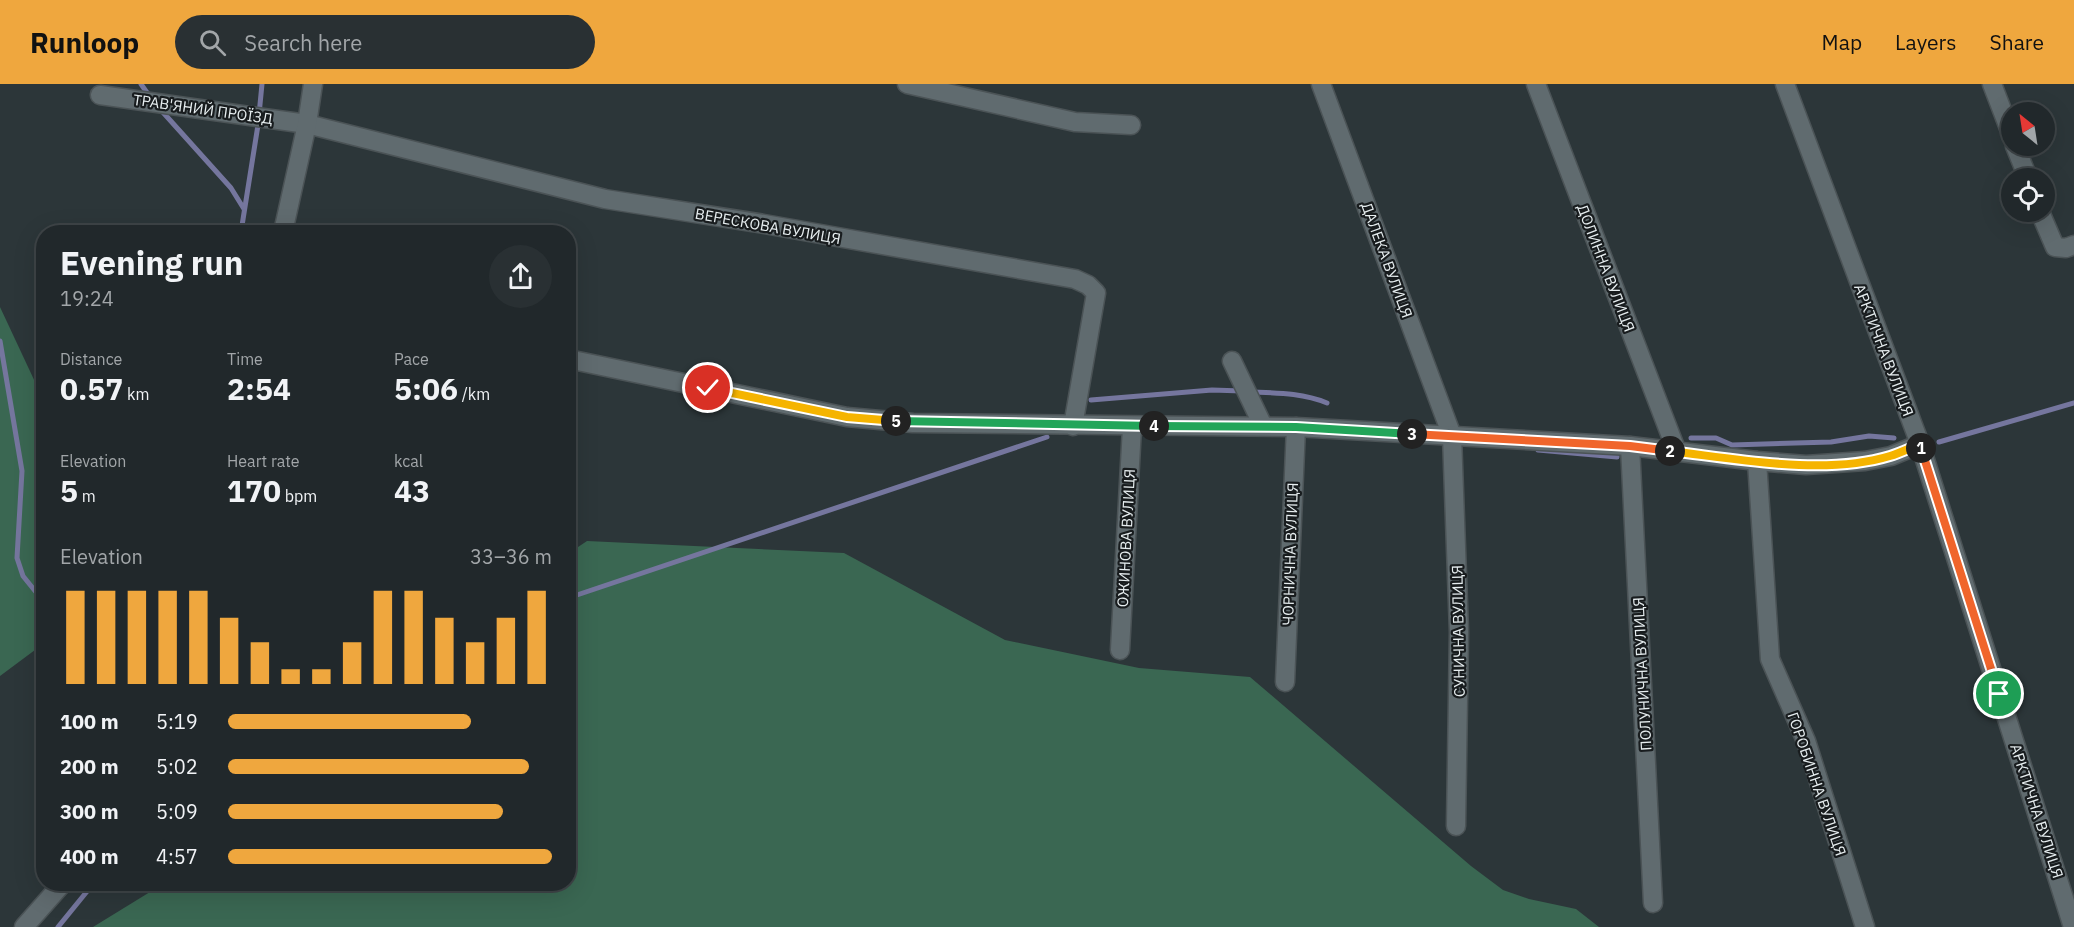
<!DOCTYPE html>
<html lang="en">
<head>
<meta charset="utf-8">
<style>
  :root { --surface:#21282b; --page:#293033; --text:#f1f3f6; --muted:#a2a6a9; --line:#3e4447; --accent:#efa73e }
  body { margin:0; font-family:"IBM Plex Sans",sans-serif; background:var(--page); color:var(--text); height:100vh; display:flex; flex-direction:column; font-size:22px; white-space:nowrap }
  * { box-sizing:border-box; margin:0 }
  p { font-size:20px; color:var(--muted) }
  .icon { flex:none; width:33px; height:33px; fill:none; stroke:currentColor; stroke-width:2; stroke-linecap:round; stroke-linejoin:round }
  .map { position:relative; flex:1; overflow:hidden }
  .sheet { position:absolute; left:36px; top:141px; width:540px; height:666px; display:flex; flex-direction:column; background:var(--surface); border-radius:24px; box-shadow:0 6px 24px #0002,0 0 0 2px var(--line) }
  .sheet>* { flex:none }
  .needle { width:39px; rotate:330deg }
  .buttons { position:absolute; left:2001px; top:18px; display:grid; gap:12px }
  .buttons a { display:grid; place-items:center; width:54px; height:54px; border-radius:50%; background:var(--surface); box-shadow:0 6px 24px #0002,0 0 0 2px var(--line); font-size:30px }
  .pin { position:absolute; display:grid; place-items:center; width:51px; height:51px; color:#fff; margin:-26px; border:3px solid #fff; border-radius:50%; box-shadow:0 2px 6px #0007 }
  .km { position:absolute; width:30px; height:30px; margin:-15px; border-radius:50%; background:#222; color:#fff; font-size:16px; line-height:30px; text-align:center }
  .round { display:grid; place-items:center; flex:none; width:63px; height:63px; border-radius:32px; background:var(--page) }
  .summary { display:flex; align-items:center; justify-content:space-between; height:102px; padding:0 24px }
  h1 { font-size:33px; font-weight:700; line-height:45px }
  .stats { display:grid; grid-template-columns:repeat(3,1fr); gap:9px; height:102px; padding:6px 24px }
  .stats div { display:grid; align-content:center }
  .stats b { font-size:30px; font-weight:700 }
  .stats small { font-size:16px; font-weight:400 }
  .stats p { font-size:16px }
  .chart { height:168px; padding:12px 24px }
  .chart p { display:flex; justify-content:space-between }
  .chart svg { width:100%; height:108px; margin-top:6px; stroke:var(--accent); stroke-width:6 }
  ul { padding:0 24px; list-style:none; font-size:20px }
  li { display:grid; grid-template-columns:96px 72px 1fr; align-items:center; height:45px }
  li i { height:15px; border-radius:8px; background:var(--accent) }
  header { display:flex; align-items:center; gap:36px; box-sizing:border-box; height:84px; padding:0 30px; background:var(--accent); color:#111 }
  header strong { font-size:28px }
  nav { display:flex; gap:33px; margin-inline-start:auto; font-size:21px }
  .search { width:420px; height:54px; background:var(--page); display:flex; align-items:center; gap:15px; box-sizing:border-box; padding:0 21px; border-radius:33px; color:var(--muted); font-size:22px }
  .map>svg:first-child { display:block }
</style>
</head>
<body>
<header>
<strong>Runloop</strong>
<div class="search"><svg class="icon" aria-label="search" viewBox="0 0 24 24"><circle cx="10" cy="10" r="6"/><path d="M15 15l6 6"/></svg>Search here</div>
<nav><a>Map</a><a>Layers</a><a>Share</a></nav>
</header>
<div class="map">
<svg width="2074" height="843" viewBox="0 0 2074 843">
  <rect width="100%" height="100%" fill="#2c3639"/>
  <!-- forest -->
  <g fill="#3a6752">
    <path d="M0,223l43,92v245l-43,32z"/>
    <path d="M587,457l257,12 161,87 134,28 111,9 221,189 32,24 26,9 47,10 23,18h-1506l70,-43h405l1,-331z"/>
  </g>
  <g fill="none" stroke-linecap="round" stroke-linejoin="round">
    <!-- stream -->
    <g stroke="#75769e" stroke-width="5">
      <path d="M141,0l9,13"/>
      <path d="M160,25l71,79 13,21"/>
      <path d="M241,148l17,-107 4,-41"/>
      <path d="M0,257l22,130 -5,87 6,18 21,26"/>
      <path d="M1252,308c25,1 51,1 75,11"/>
      <path d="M1091,316l121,-10 30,1"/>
      <path d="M1691,354h25l16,7 99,-3 38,-6 25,2"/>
      <path d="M1939,358l135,-39"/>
      <path d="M1538,366l79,7"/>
      <path d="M568,514l479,-161"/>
      <path d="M58,843l35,-43"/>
    </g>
    <!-- minor casing -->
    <g stroke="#4b5356" stroke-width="21">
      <g id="minor">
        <path d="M907,0l168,38 56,3"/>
        <path d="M1321,0l131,352 7,196 -3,194"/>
        <path d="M1536,0l141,368"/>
        <path d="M1785,0l135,360 153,483"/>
        <path d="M1992,0l20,52"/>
        <path d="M100,11l207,29 298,75 159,25 311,55 13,6 8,8 -23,133"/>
        <path d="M2015,62l13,32"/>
        <path d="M2040,128l15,35 11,1 8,-3"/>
        <path d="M283,148l24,-108 6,-40"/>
        <path d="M568,275l279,58 66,6 383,4 334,19 127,15 49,4 59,-4 26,-5 29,-12"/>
        <path d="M1232,277l31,65"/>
        <path d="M1630,362l23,457"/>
        <path d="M1757,377l13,198 36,82 59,186"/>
        <path d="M1120,566l12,-223"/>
        <path d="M1285,598l11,-255"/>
        <path d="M24,843l38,-43"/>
      </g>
    </g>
    <!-- minor -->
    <use href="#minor" stroke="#606b6f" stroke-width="18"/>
  </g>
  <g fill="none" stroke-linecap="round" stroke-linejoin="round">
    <!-- split-1 casing -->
    <g stroke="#fff" stroke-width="12">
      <path id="split-1" d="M1921,364l78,246"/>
    </g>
    <!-- split-2 casing -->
    <g stroke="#fff" stroke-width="12">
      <path id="split-2" d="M1670,367c68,8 154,25 220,5 10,-3 20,-8 30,-12l1,4"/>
    </g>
    <!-- split-3 casing -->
    <g stroke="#fff" stroke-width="12">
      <path id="split-3" d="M1412,350l218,12 40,5"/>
    </g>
    <!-- split-4 casing -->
    <g stroke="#fff" stroke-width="12">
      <path id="split-4" d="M1154,342l142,1 116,7"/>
    </g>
    <!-- split-5 casing -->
    <g stroke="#fff" stroke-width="12">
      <path id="split-5" d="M896,337l258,5"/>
    </g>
    <!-- split-6 casing -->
    <g stroke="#fff" stroke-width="12">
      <path id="split-6" d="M708,304l139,29 49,4"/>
    </g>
    <!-- split-1 -->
    <use href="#split-1" stroke="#f0652b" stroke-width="8"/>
    <!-- split-2 -->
    <use href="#split-2" stroke="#f5b400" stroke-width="8"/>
    <!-- split-3 -->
    <use href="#split-3" stroke="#f0652b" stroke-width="8"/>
    <!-- split-4 -->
    <use href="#split-4" stroke="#22a559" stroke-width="8"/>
    <!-- split-5 -->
    <use href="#split-5" stroke="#22a559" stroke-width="8"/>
    <!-- split-6 -->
    <use href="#split-6" stroke="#f5b400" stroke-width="8"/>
  </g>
  <g text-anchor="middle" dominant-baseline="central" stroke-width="4.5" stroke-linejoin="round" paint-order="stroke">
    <!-- street labels -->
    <g font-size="15" fill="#e7eef0" stroke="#181c1e">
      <text transform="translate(203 25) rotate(8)">ТРАВ'ЯНИЙ ПРОЇЗД</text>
      <text transform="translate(768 142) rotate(10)">ВЕРЕСКОВА ВУЛИЦЯ</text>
      <text transform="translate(1387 176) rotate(70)">ДАЛЕКА ВУЛИЦЯ</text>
      <text transform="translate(1606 184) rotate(69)">ДОЛИННА ВУЛИЦЯ</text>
      <text transform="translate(1884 266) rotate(69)">АРКТИЧНА ВУЛИЦЯ</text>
      <text transform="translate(1126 454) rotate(-87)">ОЖИНОВА ВУЛИЦЯ</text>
      <text transform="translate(1290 470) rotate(-88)">ЧОРНИЧНА ВУЛИЦЯ</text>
      <text transform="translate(1458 547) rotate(-91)">СУНИЧНА ВУЛИЦЯ</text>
      <text transform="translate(1642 590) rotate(-93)">ПОЛУНИЧНА ВУЛИЦЯ</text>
      <text transform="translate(1817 700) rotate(71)">ГОРОБИННА ВУЛИЦЯ</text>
      <text transform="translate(2037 727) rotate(72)">АРКТИЧНА ВУЛИЦЯ</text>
    </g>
  </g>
</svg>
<div class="buttons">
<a><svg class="needle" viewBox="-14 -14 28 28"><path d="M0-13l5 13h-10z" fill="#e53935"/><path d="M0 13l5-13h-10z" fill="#a2a6a9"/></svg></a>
<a><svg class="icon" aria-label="locate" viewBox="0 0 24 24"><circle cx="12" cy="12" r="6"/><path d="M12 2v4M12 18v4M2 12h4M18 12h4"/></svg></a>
</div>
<div class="pin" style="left:1999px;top:610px;background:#1e9e55"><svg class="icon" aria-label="arrive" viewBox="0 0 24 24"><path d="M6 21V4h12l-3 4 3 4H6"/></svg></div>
<div class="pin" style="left:708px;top:304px;background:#d93025"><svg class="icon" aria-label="check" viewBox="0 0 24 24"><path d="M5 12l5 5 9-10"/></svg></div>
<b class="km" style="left:1921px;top:364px">1</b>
<b class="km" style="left:1670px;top:367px">2</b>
<b class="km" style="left:1412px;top:350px">3</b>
<b class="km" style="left:1154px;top:342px">4</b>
<b class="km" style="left:896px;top:337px">5</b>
<section class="sheet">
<div class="summary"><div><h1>Evening run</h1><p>19:24</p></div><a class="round"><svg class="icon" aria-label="share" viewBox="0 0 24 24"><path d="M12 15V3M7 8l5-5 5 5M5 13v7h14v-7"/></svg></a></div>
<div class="stats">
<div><p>Distance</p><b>0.57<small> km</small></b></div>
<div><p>Time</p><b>2:54</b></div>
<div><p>Pace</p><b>5:06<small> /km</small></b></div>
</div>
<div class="stats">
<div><p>Elevation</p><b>5<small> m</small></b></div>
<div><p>Heart rate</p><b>170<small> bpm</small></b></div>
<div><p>kcal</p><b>43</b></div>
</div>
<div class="chart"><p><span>Elevation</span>33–36 m</p>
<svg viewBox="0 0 160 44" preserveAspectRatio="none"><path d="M5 44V6M15 44V6M25 44V6M35 44V6M45 44V6M55 44V17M65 44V27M75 44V38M85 44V38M95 44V27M105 44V6M115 44V6M125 44V17M135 44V27M145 44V17M155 44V6"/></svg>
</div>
<ul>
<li><b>100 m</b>5:19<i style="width:75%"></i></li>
<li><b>200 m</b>5:02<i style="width:93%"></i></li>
<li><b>300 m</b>5:09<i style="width:85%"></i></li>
<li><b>400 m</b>4:57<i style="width:100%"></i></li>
</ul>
</section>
</div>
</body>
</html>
